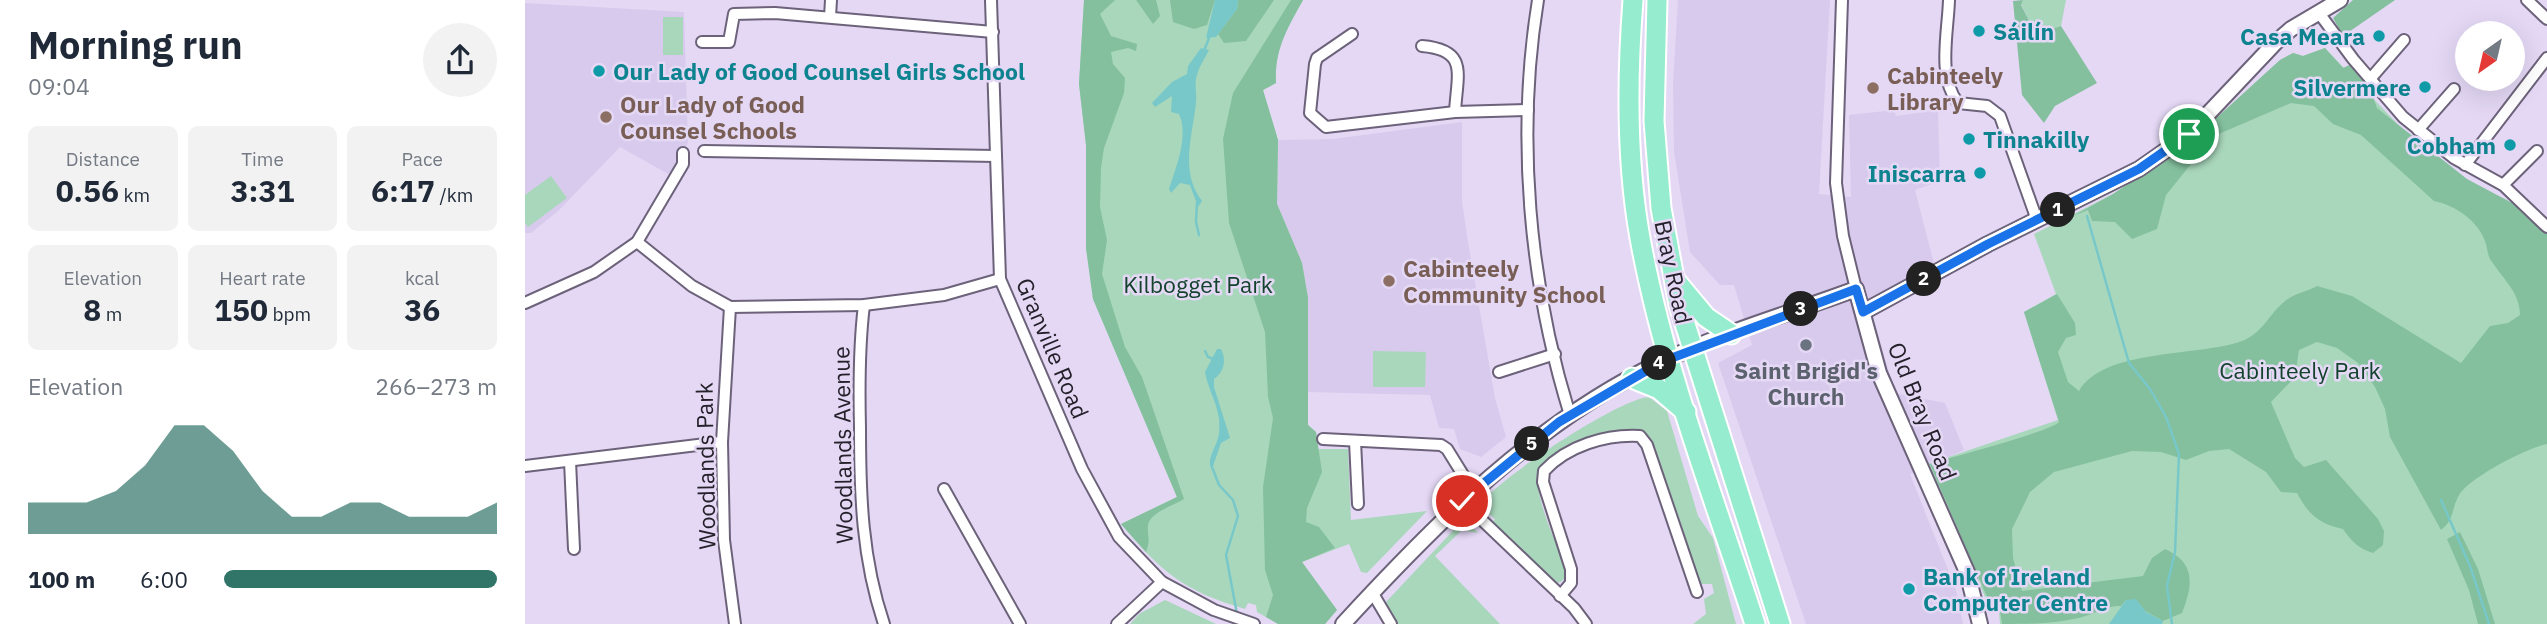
<!DOCTYPE html>
<html lang="en">
<head>
<meta charset="utf-8">
<style>
  :root { --surface:#fff; --page:#f2f2f3; --text:#1f2937; --muted:#747a83; --accent:#317569 }
  body { margin:0; font-family:"IBM Plex Sans",sans-serif; background:var(--page); color:var(--text); height:100vh; display:flex; flex-direction:column; font-size:26px; white-space:nowrap }
  * { box-sizing:border-box; margin:0 }
  p { font-size:23px; color:var(--muted) }
  .icon { flex:none; width:38px; height:38px; fill:none; stroke:currentColor; stroke-width:2; stroke-linecap:round; stroke-linejoin:round }
  .map { position:relative; flex:1; overflow:hidden }
  .sheet { display:flex; flex-direction:column; background:var(--surface); width:525px }
  .sheet>* { flex:none }
  .needle { width:46px; rotate:214deg }
  .controls { position:absolute; left:1930px; top:21px; display:grid; gap:14px }
  .controls a { display:grid; place-items:center; width:70px; height:70px; border-radius:50%; background:var(--surface); box-shadow:0 7px 28px #0002; font-size:35px }
  .pin { position:absolute; display:grid; place-items:center; width:60px; height:60px; color:#fff; margin:-30px; border:4px solid #fff; border-radius:50%; box-shadow:0 2px 7px #0007 }
  .km { position:absolute; width:35px; height:35px; margin:-18px; border-radius:50%; background:#222; color:#fff; font-size:19px; line-height:35px; text-align:center }
  .round { display:grid; place-items:center; flex:none; width:74px; height:74px; border-radius:37px; background:var(--page) }
  .overview { display:flex; align-items:center; justify-content:space-between; height:119px; padding:0 28px }
  h1 { font-size:38px; font-weight:700; line-height:52px }
  .stats { display:grid; grid-template-columns:repeat(3,1fr); gap:10px; height:119px; padding:7px 28px }
  .stats div { display:grid; align-content:center; border-radius:10px; background:var(--page); text-align:center }
  .stats b { font-size:30px; font-weight:700 }
  .stats small { font-size:19px; font-weight:400 }
  .stats p { font-size:19px }
  .chart { height:196px; padding:14px 28px }
  .chart p { display:flex; justify-content:space-between }
  .chart svg { width:100%; height:126px; margin-top:7px; fill:var(--accent); opacity:.7 }
  ul { padding:0 28px; list-style:none; font-size:23px }
  li { display:grid; grid-template-columns:112px 84px 1fr; align-items:center; height:52px }
  li i { height:18px; border-radius:9px; background:var(--accent) }
  main { display:flex; flex:1; min-height:0 }
  .map>svg:first-child { display:block }
</style>
</head>
<body>
<main>
<section class="sheet">
<div class="overview"><div><h1>Morning run</h1><p>09:04</p></div><a class="round"><svg class="icon" aria-label="share" viewBox="0 0 24 24"><path d="M12 15V3M7 8l5-5 5 5M5 13v7h14v-7"/></svg></a></div>
<div class="stats">
<div><p>Distance</p><b>0.56<small> km</small></b></div>
<div><p>Time</p><b>3:31</b></div>
<div><p>Pace</p><b>6:17<small> /km</small></b></div>
</div>
<div class="stats">
<div><p>Elevation</p><b>8<small> m</small></b></div>
<div><p>Heart rate</p><b>150<small> bpm</small></b></div>
<div><p>kcal</p><b>36</b></div>
</div>
<div class="chart"><p><span>Elevation</span>266–273 m</p>
<svg viewBox="0 0 160 44" preserveAspectRatio="none"><path d="M0 44V33L10 33L20 33L30 29L40 20L50 6L60 6L70 15L80 29L90 38L100 38L110 33L120 33L130 38L140 38L150 38L160 33V44z"/></svg>
</div>
<ul>
<li><b>100 m</b>6:00<i style="width:100%"></i></li>
</ul>
</section>
<div class="map">
<svg width="2022" height="624" viewBox="0 0 2022 624">
  <rect width="100%" height="100%" fill="#e4d8f5"/>
  <!-- built -->
  <g fill="#d8caec">
    <path d="M1153,0h152l-11,194 32,3 -2,-82 45,-5 2,6 42,-6 2,71 -25,9 23,89 -51,27 -14,11 22,76 50,10 19,47 -54,24 46,116 7,34h-157l-88,-261 34,-18 -18,-60h-14l-30,-33 -16,-100 -1,-69z"/>
    <path d="M0,3l159,9 4,131 -18,32 -50,-28 -62,64 -27,22h-6z"/>
    <path d="M937,122v79l6,41 27,156 11,39 -25,20 -21,-8 -6,-20 -15,-1 -9,-33 -123,-3 1,-94 -31,-94 1,-64 55,-1z"/>
  </g>
  <!-- green -->
  <g fill="#a9d7bc">
    <path d="M559,0h219c-15,27 -29,50 -27,83l-13,7 15,50 -1,64 25,59 6,35v127l8,7 2,17h30l3,71 76,-9 -60,62 -6,-1 -12,-28 -47,18 35,48 -12,14h-47l-21,-12 -1,-7 -8,-2 -3,6c-61,-18 -84,-37 -124,-85l56,-27 -84,-198 -7,-51v-103l-7,-61z"/>
    <path d="M1498,0h43l-5,26 -25,9 -15,-31z"/>
    <rect x="138" y="17" width="20" height="38"/>
    <path d="M1800,48l105,110 38,25 39,17 40,39v385h-547l-1,-12 -14,-15 -57,-133 130,-44 -34,-108 32,-18 -22,-60 79,-40 75,-50 92,-84 13,-7 10,3z"/>
    <path d="M26,176l16,22 -39,29 -3,-4v-28z"/>
    <path d="M848,351l53,1 -1,35h-52z"/>
    <path d="M1124,397l18,14 31,105 15,22 23,86h-43l13,-10 -2,-15 10,-6 -2,-9h-11l-4,-4 -17,-60 -30,-74 -18,-16 -67,16 -27,25c-4,26 18,74 30,97 -1,8 -4,15 -13,15l-63,-60 3,-4 -16,-13c15,-25 141,-108 170,-109z"/>
    <path d="M939,519l14,14 -16,-3 -27,26 65,68h-106l-8,-22z"/>
    <path d="M640,600l51,24h-86l9,-10z"/>
  </g>
  <!-- forest -->
  <g fill="#84c09e">
    <path d="M559,0h31l-15,14 11,22 26,8 -1,7 -8,-3 -17,4 2,12 12,14 -1,15 -20,55 -3,20 -1,39 7,33 -5,34 23,73 17,30 42,122c-9,6 -34,13 -36,26 -1,12 3,14 -2,27l-25,-28 56,-27 -84,-198 -7,-51v-103l-7,-61z"/>
    <path d="M611,0h20l4,16 -7,8z"/>
    <path d="M645,0h45l-8,25 -13,4 -21,-7z"/>
    <path d="M713,0h36l-28,41 -22,2 -6,-9 19,-25z"/>
    <path d="M766,0h12c-15,27 -29,50 -27,83l-13,7 15,50 -1,64 25,59 6,35v127l8,7 6,40 -15,36 -1,14 13,5 16,21 -33,14 35,48 -12,14h-47l-12,-7 7,-22 -8,-25 -2,-83 10,-69 -5,-21 -3,-65 -36,-109 -6,-84 10,-46z"/>
    <path d="M1498,0l-2,5 15,29 25,-8 36,57 -42,23 -11,17 -22,-28 -9,-94z"/>
    <path d="M1828,0h42l-52,36 -10,-18z"/>
    <path d="M1800,48l18,20 17,-8 17,48 90,71 62,33 18,16v216c-20,4 -81,35 -89,53 -7,14 -4,23 -17,33l-51,-93 -5,-28 -10,-22 -17,-24 -21,-15 -20,-6 -18,8 -4,27 -24,25 24,56 9,9 22,-7 52,59 6,12 -1,14 -10,8c-14,-4 -22,-12 -30,-24 -24,-5 -35,-15 -46,-36l-16,-1 -15,-20 -37,-23 -20,2 -23,9 -25,-8 -29,-1 -78,21 -24,20 -18,37 1,29 9,33 121,-15 9,-18 13,-9c31,14 28,36 17,64l-19,8 -37,-21 -5,6c-17,0 -26,8 -42,12 -26,6 -50,6 -77,6l-2,-13 -13,-14 -57,-133c22,-7 119,-32 129,-42l-35,-110 33,-18 18,29 1,12 -10,3 -8,14 10,30 11,9c25,-43 119,-34 163,-50 21,-8 26,-26 42,-39 8,-8 22,-10 33,-16l35,10 109,67 29,-37 18,-3 12,-8c0,-22 -16,-35 -28,-53 -5,-6 -4,-13 -7,-21 -7,-20 -30,-36 -51,-40l-73,-66 -28,-11 -19,-18 -23,-3 -70,30 -17,15 -38,47 -9,34 -25,10 -17,-17 -23,-1 -4,-11 -15,6 40,-22 75,-50 92,-84 13,-7 10,3z"/>
    <path d="M1935,532l18,37 17,55h-17l-9,-34 -22,-51z"/>
  </g>
  <!-- water -->
  <g fill="#78c8c9">
    <path d="M690,0h23l-1,9 -21,28 -10,1z"/>
    <path d="M676,48l8,2c-4,8 -10,17 -12,25 -3,8 0,18 -1,27 -3,33 -17,69 6,99l-4,6 -8,-22 -10,-2 -9,10 -2,-4c7,-22 20,-53 10,-75l-8,-2 1,-16 -17,11 -3,-4 20,-21 15,-8 1,-8z"/>
    <path d="M692,349h4c6,11 3,23 -7,30v8l16,51 -9,5 -9,26c-7,-9 6,-24 7,-36 3,-24 -10,-39 -14,-61z"/>
    <path d="M1611,599l10,13 17,9 -1,3h-53l17,-24z"/>
  </g>
  <g fill="none" stroke-linecap="round" stroke-linejoin="round">
    <!-- stream -->
    <g stroke="#78c8c9" stroke-width="2.5">
      <path d="M679,51l5,-13"/>
      <path d="M672,203l-1,19 3,13"/>
      <path d="M1562,216l42,147 21,26 16,28 13,37 -4,98 -8,34 5,38"/>
      <path d="M666,283l6,16"/>
      <path d="M680,351l3,6 6,2"/>
      <path d="M687,467l7,18 14,15 5,16 -12,39 11,59"/>
      <path d="M1916,500l29,66 19,58"/>
    </g>
    <!-- minor casing -->
    <g stroke="#6c627a" stroke-width="14">
      <g id="minor">
        <path d="M466,0l9,279 82,190 37,68 43,45 52,28 40,14"/>
        <path d="M1013,0c-22,136 -9,283 32,415"/>
        <path d="M1317,0l-6,183 7,53 13,53"/>
        <path d="M1424,0c-1,33 -12,76 9,103l29,3 13,10 37,104"/>
        <path d="M2002,0l20,19"/>
        <path d="M1794,13l34,46 50,58 51,41 49,27 44,42"/>
        <path d="M305,17l1,-17"/>
        <path d="M827,34l-35,24 -2,6 -5,49 16,14 129,-15 73,-2"/>
        <path d="M177,42h27l5,-28 41,-1 218,19"/>
        <path d="M897,46c47,4 35,28 33,66"/>
        <path d="M1846,78l33,-38"/>
        <path d="M1893,130l36,-41"/>
        <path d="M179,151l292,5"/>
        <path d="M1940,165l82,-107"/>
        <path d="M1978,185l34,-34"/>
        <path d="M112,242l55,44 38,21 134,-2 80,-10 56,-16"/>
        <path d="M0,303l69,-31 43,-30 46,-78v-11"/>
        <path d="M339,305c-5,41 -5,82 -4,123 0,68 2,131 24,196"/>
        <path d="M205,307l-8,135 2,98 11,84"/>
        <path d="M974,372l56,-18"/>
        <path d="M798,439l118,6 6,4 26,42"/>
        <path d="M830,441l3,63"/>
        <path d="M45,461l4,88"/>
        <path d="M0,466l197,-24"/>
        <path d="M419,489l76,135"/>
        <path d="M937,501l112,107 12,16"/>
        <path d="M847,592l19,32"/>
        <path d="M1035,596l11,-13v-14l-28,-87 1,-11c23,-25 62,-37 96,-35l7,9 50,147"/>
        <path d="M592,624l45,-42"/>
      </g>
    </g>
    <!-- tertiary casing -->
    <g stroke="#6c627a" stroke-width="18">
      <g id="tertiary">
        <path d="M1338,312l125,-68 151,-75 50,-35 86,-91 16,-14 49,-29"/>
        <path d="M818,624c93,-101 192,-202 318,-262 63,-30 130,-49 195,-73l23,84 88,199 13,52"/>
      </g>
    </g>
    <!-- trunk casing -->
    <g stroke="#fff" stroke-width="23">
      <g id="trunk">
        <path d="M1108,0c-6,78 -7,160 7,238 24,132 74,259 115,386"/>
        <path d="M1132,0l-3,121 7,87 18,97 101,319"/>
        <path d="M1151,281l30,36 25,17"/>
        <path d="M1107,378l27,11 27,23"/>
      </g>
    </g>
    <!-- minor -->
    <use href="#minor" stroke="#fff" stroke-width="10"/>
    <!-- tertiary -->
    <use href="#tertiary" stroke="#fff" stroke-width="14"/>
    <!-- trunk -->
    <use href="#trunk" stroke="#96ecce" stroke-width="19"/>
  </g>
  <g fill="none" stroke-linecap="round" stroke-linejoin="round">
    <!-- route casing -->
    <g stroke="#fff" stroke-width="14">
      <path id="route" d="M937,501l97,-79 102,-60 195,-73 7,23 125,-68 151,-75 50,-35"/>
    </g>
    <!-- route -->
    <use href="#route" stroke="#1a73e8" stroke-width="9"/>
  </g>
  <!-- markers -->
  <g fill="#0f9aa8" stroke="#e4d8f5" stroke-width="2.5">
    <circle cx="1454" cy="31" r="7"/>
    <circle cx="1854" cy="36" r="7"/>
    <circle cx="74" cy="71" r="7"/>
    <circle cx="1900" cy="87" r="7"/>
    <circle cx="1444" cy="139" r="7"/>
    <circle cx="1985" cy="145" r="7"/>
    <circle cx="1455" cy="173" r="7"/>
    <circle cx="1384" cy="589" r="7"/>
  </g>
  <g fill="#8d6e63" stroke="#e4d8f5" stroke-width="2.5">
    <circle cx="1348" cy="88" r="7"/>
    <circle cx="81" cy="117" r="7"/>
    <circle cx="864" cy="281" r="7"/>
  </g>
  <circle fill="#6b7280" stroke="#e4d8f5" stroke-width="2.5" cx="1281" cy="345" r="7"/>
  <g text-anchor="middle" dominant-baseline="central" stroke-width="5" stroke-linejoin="round" paint-order="stroke">
    <!-- culture labels -->
    <g font-size="23" font-weight="bold" fill="#0d838f" stroke="#e4d8f5" text-anchor="start">
      <text x="1468" y="31">Sáilín</text>
      <text x="1840" y="36" text-anchor="end">Casa Meara</text>
      <text x="88" y="71">Our Lady of Good Counsel Girls School</text>
      <text x="1886" y="87" text-anchor="end">Silvermere</text>
      <text x="1458" y="139">Tinnakilly</text>
      <text x="1971" y="145" text-anchor="end">Cobham</text>
      <text x="1441" y="173" text-anchor="end">Iniscarra</text>
      <text x="1398" y="576">Bank of Ireland<tspan x="1398" dy="26">Computer Centre</tspan></text>
    </g>
    <!-- education labels -->
    <g font-size="23" font-weight="bold" fill="#785e54" stroke="#e4d8f5" text-anchor="start">
      <text x="1362" y="75">Cabinteely<tspan x="1362" dy="26">Library</tspan></text>
      <text x="95" y="104">Our Lady of Good<tspan x="95" dy="26">Counsel Schools</tspan></text>
      <text x="878" y="268">Cabinteely<tspan x="878" dy="26">Community School</tspan></text>
    </g>
    <!-- street labels -->
    <g font-size="23" fill="#25212b" stroke="#e4d8f5">
      <text transform="translate(1149 272) rotate(78)">Bray Road</text>
      <text transform="translate(528 348) rotate(67)">Granville Road</text>
      <text transform="translate(1398 411) rotate(68)">Old Bray Road</text>
      <text transform="translate(317 445) rotate(-91)">Woodlands Avenue</text>
      <text transform="translate(180 466) rotate(-91)">Woodlands Park</text>
    </g>
    <!-- park labels -->
    <g font-size="23" fill="#14432d" stroke="#e4d8f5">
      <text x="673" y="284">Kilbogget Park</text>
      <text x="1775" y="370">Cabinteely Park</text>
    </g>
    <!-- worship labels -->
    <g font-size="23" font-weight="bold" fill="#5b616d" stroke="#e4d8f5">
      <text x="1281" y="370">Saint Brigid's<tspan x="1281" dy="26">Church</tspan></text>
    </g>
  </g>
</svg>
<div class="controls">
<a><svg class="needle" viewBox="-14 -14 28 28"><path d="M0-13l5 13h-10z" fill="#e53935"/><path d="M0 13l5-13h-10z" fill="#747a83"/></svg></a>
</div>
<div class="pin" style="left:1664px;top:134px;background:#1e9e55"><svg class="icon" aria-label="arrive" viewBox="0 0 24 24"><path d="M6 21V4h12l-3 4 3 4H6"/></svg></div>
<div class="pin" style="left:937px;top:501px;background:#d93025"><svg class="icon" aria-label="check" viewBox="0 0 24 24"><path d="M5 12l5 5 9-10"/></svg></div>
<b class="km" style="left:1533px;top:210px">1</b>
<b class="km" style="left:1399px;top:279px">2</b>
<b class="km" style="left:1276px;top:309px">3</b>
<b class="km" style="left:1134px;top:363px">4</b>
<b class="km" style="left:1007px;top:444px">5</b>
</div>
</main>
</body>
</html>
